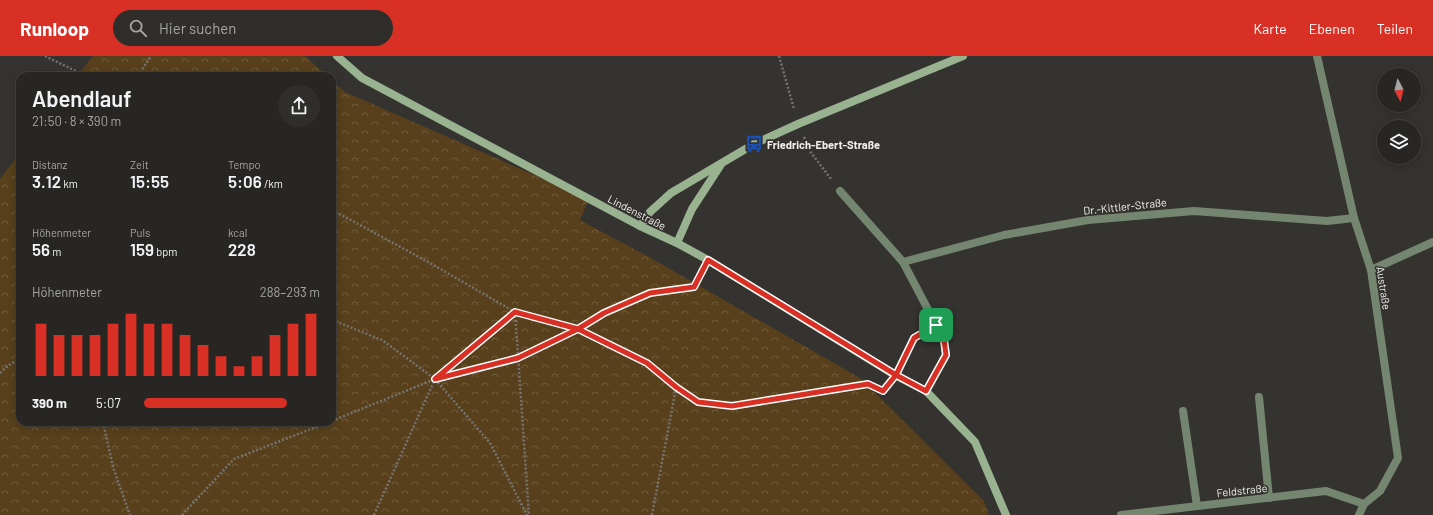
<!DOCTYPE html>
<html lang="de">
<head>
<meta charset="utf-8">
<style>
  :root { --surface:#282623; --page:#302e2b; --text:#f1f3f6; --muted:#a5a5a6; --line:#444341; --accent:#d93025 }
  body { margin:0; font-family:Barlow,sans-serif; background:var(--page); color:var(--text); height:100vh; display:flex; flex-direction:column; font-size:15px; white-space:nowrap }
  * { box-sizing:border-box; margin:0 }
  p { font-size:13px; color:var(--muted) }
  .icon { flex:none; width:22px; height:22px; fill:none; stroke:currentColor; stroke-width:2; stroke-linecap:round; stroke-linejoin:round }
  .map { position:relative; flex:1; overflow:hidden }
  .details { position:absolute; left:16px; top:16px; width:320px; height:354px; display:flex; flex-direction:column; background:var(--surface); border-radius:12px; box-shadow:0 2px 10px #0003,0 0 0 1px var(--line) }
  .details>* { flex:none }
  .needle { width:26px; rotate:173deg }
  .tools { position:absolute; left:1377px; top:12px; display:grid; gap:8px }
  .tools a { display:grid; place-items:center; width:44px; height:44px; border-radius:50%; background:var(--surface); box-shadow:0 2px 10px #0003,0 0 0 1px var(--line); font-size:20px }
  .pin { position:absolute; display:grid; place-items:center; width:34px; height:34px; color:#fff; margin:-17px; border-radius:8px; box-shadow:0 2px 6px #0006 }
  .round { display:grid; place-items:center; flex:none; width:42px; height:42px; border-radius:21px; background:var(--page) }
  .summary { display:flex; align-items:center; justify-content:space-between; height:68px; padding:0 16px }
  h1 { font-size:22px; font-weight:600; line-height:30px }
  .stats { display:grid; grid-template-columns:repeat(3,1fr); gap:6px; height:68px; padding:4px 16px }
  .stats div { display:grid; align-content:center }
  .stats b { font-size:17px; font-weight:600 }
  .stats small { font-size:11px; font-weight:400 }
  .stats p { font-size:11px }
  .chart { height:112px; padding:8px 16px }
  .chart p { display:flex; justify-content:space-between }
  .chart svg { width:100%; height:72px; margin-top:4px; stroke:var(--accent); stroke-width:6 }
  ul { padding:0 16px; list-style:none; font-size:13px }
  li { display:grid; grid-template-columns:64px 48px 1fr; align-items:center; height:30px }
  li i { height:10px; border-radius:5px; background:var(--accent) }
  header { display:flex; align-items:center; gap:24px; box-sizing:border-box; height:56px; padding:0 20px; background:var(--accent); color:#fff }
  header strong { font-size:19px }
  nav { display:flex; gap:22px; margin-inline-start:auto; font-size:14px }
  .search { width:280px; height:36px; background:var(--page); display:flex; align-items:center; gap:10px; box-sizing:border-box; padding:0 14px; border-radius:22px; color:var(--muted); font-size:15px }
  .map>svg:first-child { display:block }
</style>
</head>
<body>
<header>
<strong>Runloop</strong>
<div class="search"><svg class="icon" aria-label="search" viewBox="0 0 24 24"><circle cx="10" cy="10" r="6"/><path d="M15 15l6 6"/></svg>Hier suchen</div>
<nav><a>Karte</a><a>Ebenen</a><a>Teilen</a></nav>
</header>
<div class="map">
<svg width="1433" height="459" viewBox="0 0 1433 459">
  <defs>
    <pattern id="park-crowns" width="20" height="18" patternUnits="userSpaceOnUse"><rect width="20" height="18" fill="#57401b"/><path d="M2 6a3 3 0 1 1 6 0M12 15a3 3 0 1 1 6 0" fill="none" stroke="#705c3c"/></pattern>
  </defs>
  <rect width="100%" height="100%" fill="#35332f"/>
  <!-- park -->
  <g fill="url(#park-crowns)">
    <path d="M93,0h212l22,20h-250z"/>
    <path d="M332,25l13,11 244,107 -9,21 69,37 211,121 124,123 5,14h-989v-336l20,-26v269h312z"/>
  </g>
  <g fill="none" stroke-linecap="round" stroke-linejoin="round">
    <!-- path -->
    <g stroke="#767471" stroke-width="2.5" stroke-dasharray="2 2" stroke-linecap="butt">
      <path d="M45,0l41,20"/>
      <path d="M779,0l15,53"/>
      <path d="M138,20l13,-20"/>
      <path d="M804,81l5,13 22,29"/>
      <path d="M332,154l98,53 85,49 63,17 69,34 29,24 22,15 34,4 136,-22 15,7 3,-4"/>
      <path d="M515,256l14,203"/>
      <path d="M332,264l50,20 53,39 55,64 37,72"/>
      <path d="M902,307l12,-25 10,-6"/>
      <path d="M0,317l5,-5 15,-10"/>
      <path d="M332,365l103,-42 80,-67"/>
      <path d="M103,366l10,45 17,48"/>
      <path d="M182,459l52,-56 95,-37"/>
      <path d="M374,459l61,-136 83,-21 60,-29 26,-16 46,-20 44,-6 8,-15"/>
      <path d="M652,459l24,-127"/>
    </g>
    <!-- lane -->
    <g stroke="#748570" stroke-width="8">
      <path d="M1259,341l10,101"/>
      <path d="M1183,355l14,95"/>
    </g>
    <!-- street -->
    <g stroke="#748570" stroke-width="8">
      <path d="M1317,0l37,162 17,52 27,188 -18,33 -16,13 -5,11"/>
      <path d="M840,135l63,71 41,78 2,15 -20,36"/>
      <path d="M903,206l101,-27 84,-15 106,-9 133,10 27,-3"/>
      <path d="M1371,214l62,-28"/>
      <path d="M1121,459l205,-24 38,13"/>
    </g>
    <!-- secondary -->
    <g stroke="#99b391" stroke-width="8">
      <path d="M337,0l25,22 278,148 37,17 31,17 187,115 31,16 49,51 31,73"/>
      <path d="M640,170l10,-14 21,-19 83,-49 44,-20 165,-68"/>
      <path d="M677,187l15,-34 28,-43"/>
    </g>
  </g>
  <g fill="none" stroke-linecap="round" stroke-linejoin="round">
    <!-- route casing -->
    <g stroke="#fff" stroke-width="8">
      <path id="route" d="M936,269l-22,13 -18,37 -13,16 -15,-7 -136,22 -34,-4 -22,-15 -29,-24 -69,-34 -63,-17 -80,67 83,-21 60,-29 26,-16 46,-20 44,-6 14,-27 188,115 30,16 20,-36 -2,-15 -8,-15"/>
    </g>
    <!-- route -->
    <use href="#route" stroke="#d93025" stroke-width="5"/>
  </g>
  <!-- icons -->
  <defs>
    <g id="bus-bare" transform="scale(1.38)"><path d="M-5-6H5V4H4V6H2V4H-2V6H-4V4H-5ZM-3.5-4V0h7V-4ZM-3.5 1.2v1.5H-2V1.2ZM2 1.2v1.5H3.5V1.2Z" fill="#1a4fb4" stroke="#35332f" stroke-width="2.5" paint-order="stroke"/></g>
  </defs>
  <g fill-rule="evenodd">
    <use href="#bus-bare" x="754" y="88"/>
  </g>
  <g text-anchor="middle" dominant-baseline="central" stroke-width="3.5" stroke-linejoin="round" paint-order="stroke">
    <!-- poi labels -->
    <g font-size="11" font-weight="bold" fill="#f1efed" stroke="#35332f" text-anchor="start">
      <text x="767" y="88">Friedrich-Ebert-Straße</text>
    </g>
    <!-- street labels -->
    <g font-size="11" fill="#f1efed" stroke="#35332f">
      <text transform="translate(1125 150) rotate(-6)">Dr.-Kittler-Straße</text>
      <text transform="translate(637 156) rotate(27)">Lindenstraße</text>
      <text transform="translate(1384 232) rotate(81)">Austraße</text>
      <text transform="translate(1242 434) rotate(-6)">Feldstraße</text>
    </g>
  </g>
</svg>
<div class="tools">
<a><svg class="needle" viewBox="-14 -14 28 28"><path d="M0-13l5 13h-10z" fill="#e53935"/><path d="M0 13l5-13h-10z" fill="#a5a5a6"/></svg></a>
<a><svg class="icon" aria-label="layers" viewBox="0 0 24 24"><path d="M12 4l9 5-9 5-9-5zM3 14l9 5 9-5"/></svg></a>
</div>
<div class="pin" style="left:936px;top:269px;background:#1e9e55"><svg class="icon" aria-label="arrive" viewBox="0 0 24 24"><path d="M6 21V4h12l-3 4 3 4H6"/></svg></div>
<section class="details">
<div class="summary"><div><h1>Abendlauf</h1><p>21:50 · 8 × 390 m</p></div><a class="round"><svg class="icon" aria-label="share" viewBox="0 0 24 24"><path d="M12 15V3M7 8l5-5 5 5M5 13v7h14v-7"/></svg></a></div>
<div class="stats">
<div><p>Distanz</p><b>3.12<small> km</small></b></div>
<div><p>Zeit</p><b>15:55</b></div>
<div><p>Tempo</p><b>5:06<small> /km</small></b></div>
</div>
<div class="stats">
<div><p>Höhenmeter</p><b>56<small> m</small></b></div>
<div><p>Puls</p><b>159<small> bpm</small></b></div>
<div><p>kcal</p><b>228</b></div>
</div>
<div class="chart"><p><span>Höhenmeter</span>288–293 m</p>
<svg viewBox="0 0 160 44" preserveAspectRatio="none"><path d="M5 44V12M15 44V19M25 44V19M35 44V19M45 44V12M55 44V6M65 44V12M75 44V12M85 44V19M95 44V25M105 44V32M115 44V38M125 44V32M135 44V19M145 44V12M155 44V6"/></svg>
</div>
<ul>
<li><b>390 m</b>5:07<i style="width:81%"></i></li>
</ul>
</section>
</div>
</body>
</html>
